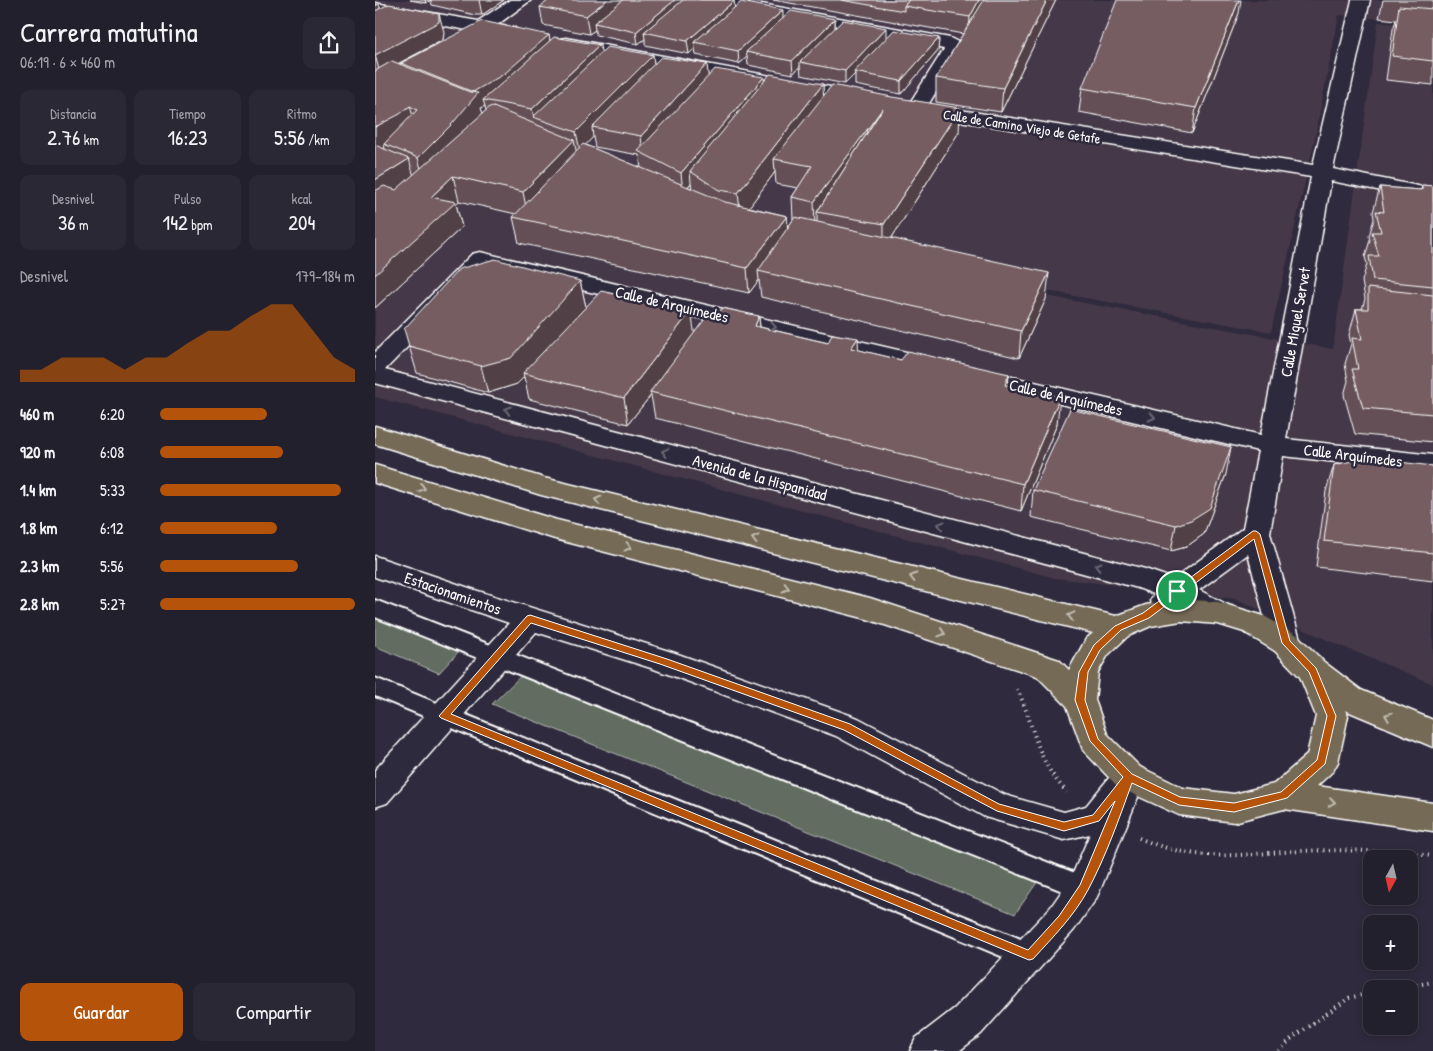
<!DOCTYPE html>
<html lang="es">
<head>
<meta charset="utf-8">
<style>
  :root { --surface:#23202e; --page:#2b2836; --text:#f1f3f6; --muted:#a3a3aa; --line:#403e4a; --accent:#b45309 }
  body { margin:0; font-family:"Patrick Hand",sans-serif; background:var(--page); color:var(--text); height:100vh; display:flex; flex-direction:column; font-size:19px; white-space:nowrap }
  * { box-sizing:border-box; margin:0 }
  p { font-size:16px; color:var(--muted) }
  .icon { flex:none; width:28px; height:28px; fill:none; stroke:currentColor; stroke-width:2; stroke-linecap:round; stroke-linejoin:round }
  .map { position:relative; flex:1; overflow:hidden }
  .sheet { display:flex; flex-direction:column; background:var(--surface); width:375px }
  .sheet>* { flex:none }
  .needle { width:32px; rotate:188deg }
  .buttons { position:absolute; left:988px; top:850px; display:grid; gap:10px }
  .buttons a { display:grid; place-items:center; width:55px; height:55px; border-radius:10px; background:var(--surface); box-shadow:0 2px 8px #0003,0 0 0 1px var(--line); font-size:25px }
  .pin { position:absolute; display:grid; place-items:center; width:42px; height:42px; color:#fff; margin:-21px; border:2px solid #fff; border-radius:50%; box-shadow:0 1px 5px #0007 }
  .round { display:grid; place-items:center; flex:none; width:52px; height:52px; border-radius:10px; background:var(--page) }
  .head { display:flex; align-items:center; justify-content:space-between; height:85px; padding:0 20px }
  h1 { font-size:28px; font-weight:600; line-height:38px }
  .figures { display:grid; grid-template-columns:repeat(3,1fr); gap:8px; height:85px; padding:5px 20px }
  .figures div { display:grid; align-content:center; border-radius:10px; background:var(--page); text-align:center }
  .figures b { font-size:21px; font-weight:600 }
  .figures small { font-size:14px; font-weight:400 }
  .figures p { font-size:14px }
  .chart { height:140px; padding:10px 20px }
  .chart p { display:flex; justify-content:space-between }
  .chart svg { width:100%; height:90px; margin-top:5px; fill:var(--accent); opacity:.7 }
  .cta { display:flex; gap:10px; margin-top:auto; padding:10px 20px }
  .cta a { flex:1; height:58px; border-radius:10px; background:var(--accent); color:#fff; font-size:20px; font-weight:600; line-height:58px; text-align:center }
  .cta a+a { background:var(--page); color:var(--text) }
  ul { padding:0 20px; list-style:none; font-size:16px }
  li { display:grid; grid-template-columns:80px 60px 1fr; align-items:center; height:38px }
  li i { height:12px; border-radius:6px; background:var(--accent) }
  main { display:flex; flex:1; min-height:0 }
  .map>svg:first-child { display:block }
</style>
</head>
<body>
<main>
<section class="sheet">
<div class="head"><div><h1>Carrera matutina</h1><p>06:19 · 6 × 460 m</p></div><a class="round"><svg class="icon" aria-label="share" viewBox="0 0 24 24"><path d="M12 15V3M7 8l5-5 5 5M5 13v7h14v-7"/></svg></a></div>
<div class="figures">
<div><p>Distancia</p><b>2.76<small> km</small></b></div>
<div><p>Tiempo</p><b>16:23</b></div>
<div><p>Ritmo</p><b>5:56<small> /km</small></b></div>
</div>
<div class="figures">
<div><p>Desnivel</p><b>36<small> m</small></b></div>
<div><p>Pulso</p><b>142<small> bpm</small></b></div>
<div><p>kcal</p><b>204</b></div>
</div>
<div class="chart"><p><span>Desnivel</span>179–184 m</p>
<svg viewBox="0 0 160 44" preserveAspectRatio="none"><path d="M0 44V38L10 38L20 32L30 32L40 32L50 38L60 32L70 32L80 25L90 19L100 19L110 12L120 6L130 6L140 19L150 32L160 38V44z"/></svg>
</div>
<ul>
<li><b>460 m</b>6:20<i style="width:55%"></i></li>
<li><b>920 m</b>6:08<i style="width:63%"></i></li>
<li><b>1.4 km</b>5:33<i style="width:93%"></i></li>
<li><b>1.8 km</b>6:12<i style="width:60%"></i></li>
<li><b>2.3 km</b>5:56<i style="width:71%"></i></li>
<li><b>2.8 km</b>5:27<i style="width:100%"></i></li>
</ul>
<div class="cta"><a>Guardar</a><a>Compartir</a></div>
</section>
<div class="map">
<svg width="1058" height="1051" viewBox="0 0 1058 1051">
  <rect width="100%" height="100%" fill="#2f2a3d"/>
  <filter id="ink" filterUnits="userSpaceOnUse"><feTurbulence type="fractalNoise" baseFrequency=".02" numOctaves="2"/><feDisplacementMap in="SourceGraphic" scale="10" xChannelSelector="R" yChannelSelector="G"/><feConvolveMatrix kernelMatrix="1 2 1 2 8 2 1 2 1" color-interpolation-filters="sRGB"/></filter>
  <g filter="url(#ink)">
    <!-- built -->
    <g fill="#443948">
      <path d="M0,0h1058v24l-94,-9 -25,128 -43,189 -218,-40 -328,-72 -210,-91 -140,85z"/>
      <path d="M1003,22l55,5v657l-97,-40 -100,-45 -181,-21 -680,-181v-180l57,-33 290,38 325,74 286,53z"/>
    </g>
    <!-- green -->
    <g fill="#626c60" stroke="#b0b6b0">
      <path d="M0,599l96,39 -32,35 -64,-27z"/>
      <path d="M156,666l516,202 -32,46 -523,-210z"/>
    </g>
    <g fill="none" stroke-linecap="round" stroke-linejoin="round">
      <!-- pedestrian casing -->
      <g stroke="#fff" stroke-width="4">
        <g id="pedestrian">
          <path d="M0,600l718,280 4,8 -4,8 -9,3 -9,-3 -700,-279z"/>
          <path d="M0,678l663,268 4,9 -4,9 -9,3 -9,-3 -645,-268z"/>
        </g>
      </g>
      <!-- minor casing -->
      <g stroke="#fff" stroke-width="3">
        <g id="minor">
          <path d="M135,0h21l-34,25 18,3 3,4 -3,4c-10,2 -18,-2 -28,-3 -7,0 -11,5 -19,3l-3,-4 2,-2 -92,-17v-10l103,18z"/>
          <path d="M326,0h38l211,38 10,5 3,4 -35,58 385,60 39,-165h18l-37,169 100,20v12l-102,-20 -45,258 147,16v18l-150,-17 -13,77 31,110 -4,8 -11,3 -11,-3 -4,-8 -23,-89 -49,36 29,15 5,8 -5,8c-18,5 -33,-7 -49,-16l-15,7 -10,-3 -4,-8 4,-7 -16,-6 -763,-205v-31l97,-98 8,-2 781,183 50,-258 -402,-64 -3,-4 38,-60 -234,-44 -6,-1zM110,267l773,184 -15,77 -69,51 -29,-10 -760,-199z"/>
          <path d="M191,38l297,55 7,2 3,4 -3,4 -7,2 -303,-58 -3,-4 3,-4z"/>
          <path d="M0,556l103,35 197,62 183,65 147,77 59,17 22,-6 32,-39 11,-4 11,4 5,10 -9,15 2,5 -37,91 -5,11 -22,31 -93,104 -22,17h-49l6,-13 39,-30 95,-100 21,-30 19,-44 -26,6 -79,-23 -149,-81 -182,-67 -118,-37 -149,171 -12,4v-37l134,-147 -134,-46z"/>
        </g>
      </g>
      <!-- primary casing -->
      <g stroke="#fff" stroke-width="3">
        <path id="primary" d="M0,426l169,52 572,138 30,-11 35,-6 37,3 46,14 33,19 27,27 37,28 72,30v27l-88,-37 3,6 -10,46 -5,9 -16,15 116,17v28l-149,-22 -50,13 -55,-7 -61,-28 -35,-37 -16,-44 -30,-30 -170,-57 -312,-80 -180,-56v-18l182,55 313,78 189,62 10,10 17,-31 7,-6 -552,-138 -166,-51zM806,621l37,3 26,8 31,19 25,26 16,39 -9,39 -33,29 -40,10 -51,-6 -43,-21 -33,-33 -12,-34 3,-28 10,-17 20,-19 23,-10z"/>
      </g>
      <!-- path -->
      <g stroke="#fff" stroke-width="4" stroke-dasharray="1 4.5" stroke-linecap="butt">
        <path d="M642,689c19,38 17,70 50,103"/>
        <path d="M764,838c60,26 99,16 161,13 44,-2 89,0 133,5"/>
        <path d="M1020,989l38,-7"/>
        <path d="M904,1051l13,-13 57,-40 22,-5"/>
      </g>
      <!-- pedestrian -->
      <use href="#pedestrian" fill="#2f2a3d" fill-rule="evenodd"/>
      <!-- minor -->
      <use href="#minor" fill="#2f2a3d" fill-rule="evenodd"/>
      <!-- primary -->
      <use href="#primary" fill="#756a55" fill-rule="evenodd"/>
    </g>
    <!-- wall -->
    <g fill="#645054" stroke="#fff" fill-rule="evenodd">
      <path d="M35,0h94l-22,15h-7l-43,-10 -1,-5 -5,3z"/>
      <path d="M398,0h283l-55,112 -65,-10v-24l27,-44z"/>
      <path d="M1008,0h50v85l-47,-5 7,-51 3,-9 -17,-2z"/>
      <path d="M359,1v6l49,11 52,1v9l51,11 53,-1 -1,13 -37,43 -46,-9v-11l-10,10 -44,-9 -1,-9 -7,8 -45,-9 -1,-8 -8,7 -43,-9 -1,-7 -6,6 -44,-9v-6l-7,5 -42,-9 -1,-5 -6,4 -46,-9 -3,-18z"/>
      <path d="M0,3l5,5 64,24 -1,8 -44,24 2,1v-2l148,-28 1,6 52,11 51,3 1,9h53l1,12 115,8v12l136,36 -68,107 155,60 -27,59 -258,-61 -2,-17 -10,13 -230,-50 -6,-26 3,-3 -57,-13 -3,3 6,23 -87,81zM110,106l1,5 -3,3 -2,-6zM218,137l2,10 44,8 2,13 -56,-23zM400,172l1,12 22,4 -6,9 1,23 -5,8 -1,-12 -38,-9zM316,183l1,5 -4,-1z"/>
      <path d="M864,13l-47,120 -113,-21 3,-24z"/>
      <path d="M1047,185l11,1v256l-78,-8 -11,-39 4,-14 -3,-17 6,-20 -2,-9 7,-26h6l3,-10 -3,-18 5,-17 -2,-7 5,-17 -1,-4 5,-17 -1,-7 7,-25 41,3z"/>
      <path d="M205,281l6,26 -11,12 119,14 23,-16 42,-1 1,11 141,33 108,14 -1,11 49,39 -36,87 -366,-93 -4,-23 -23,29 -99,-25 -5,-22 -7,7 -29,9 -71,-20 -8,-27z"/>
      <path d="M959,465l99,1v115l-117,-14 10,-76z"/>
      <path d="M851,474l-22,60 -18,13 -15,4 -140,-34 2,-27z"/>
    </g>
    <!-- shaded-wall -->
    <g fill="#514145" stroke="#fff">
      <path d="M50,0h6l-5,3z"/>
      <path d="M104,0h25l-22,15z"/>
      <path d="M232,0h26l-39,23 1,7 -6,4 -3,-18z"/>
      <path d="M300,0h11l-42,32 1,7 -7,5 -2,-12z"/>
      <path d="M604,0h9l-19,35 1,-18z"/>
      <path d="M672,0h9l-55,112 2,-24z"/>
      <path d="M864,0h2l-2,13 -47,120 4,-25z"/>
      <path d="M359,1l1,12 -41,29 1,6 -6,6 -2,-13z"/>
      <path d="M4,4l5,18 -9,4v-20z"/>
      <path d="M408,10v12l-37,30 1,5 -8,7 -1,-13z"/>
      <path d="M64,14l5,18 -1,8 -63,33 -5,-18z"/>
      <path d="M460,19v13l-35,30v4l-7,8 -1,-13z"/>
      <path d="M511,28v13l-32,31 1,2 -10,10v-13z"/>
      <path d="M174,35l3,18 -69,47 2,6 -4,2 3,9 -59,66 -7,-25 55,-66z"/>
      <path d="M564,38l-1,13 -37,43v-13z"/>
      <path d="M225,45l3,19 -69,54 -2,-9z"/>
      <path d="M278,55l2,19 -63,53 1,10 -13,14 -4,-19z"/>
      <path d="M332,64l2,19 -66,71 -2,-18z"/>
      <path d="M389,77l2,19 -76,75 1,12 -8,9 -2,-19z"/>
      <path d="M448,84l1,24 -50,51 1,13 -34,46 -3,-25z"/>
      <path d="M35,106l7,25 -33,13 1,6 -10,5v-28z"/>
      <path d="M508,108l-66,104v12l-2,3 -1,-25z"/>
      <path d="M585,108l-1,24 -75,118v-26z"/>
      <path d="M199,140l5,25 -51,52 -5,-25z"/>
      <path d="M34,159l7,25 -41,26v-30z"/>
      <path d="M78,176l6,25 -3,3 6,23 -87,81v-33l56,-78z"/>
      <path d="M412,216l1,25 -30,30 1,9 -10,13 -2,-25z"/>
      <path d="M674,273l-3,26 -27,59 2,-27z"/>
      <path d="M205,281l6,26 -59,67 -4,-1 1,4 -7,7 -29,9 -7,-27z"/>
      <path d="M316,311l4,26 -45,55 1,3 -23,29 -4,-26z"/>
      <path d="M384,316l2,26 -6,-16z"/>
      <path d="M483,338l1,26 -8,-16z"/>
      <path d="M634,374l-2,26 -2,-15z"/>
      <path d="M685,397l-3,27 -36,87 2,-27z"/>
      <path d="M856,447l-5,27 -22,60 -18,13 -15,4 5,-26z"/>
    </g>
    <!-- building -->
    <g fill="#745d62" stroke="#fff">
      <path d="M174,0h58l-21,16 -46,-9z"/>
      <path d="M248,0h52l-39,32 -42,-9z"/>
      <path d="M308,0h47l4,1 -47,40 -43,-9z"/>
      <path d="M466,0h68l-5,6v5z"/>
      <path d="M534,0h70l-9,17 -66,-11z"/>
      <path d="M609,0h63l-44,88 -67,-10z"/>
      <path d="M742,0h122l-43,108 -114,-20z"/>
      <path d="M366,2l42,8 -45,41 -44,-9z"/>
      <path d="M14,4l50,10v8l-64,33v-44z"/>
      <path d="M1024,6l34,3v52l-41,-5z"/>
      <path d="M416,11l44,8 -43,42 -46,-9z"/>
      <path d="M468,20l43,8 -41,43 -45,-9z"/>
      <path d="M107,21l67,14 -45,39 -31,18 -72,-29z"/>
      <path d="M519,30l45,8 -38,43 -47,-9z"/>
      <path d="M179,37l46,8 -68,64 -49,-9z"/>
      <path d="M232,47l46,8 -77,77 -43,-15z"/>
      <path d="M286,57l46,7 -66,72 -49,-9z"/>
      <path d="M17,61l78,31 8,1 -26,31 -34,34 -34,-14 33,-34 -7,-4 -10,8 -25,13v-56z"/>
      <path d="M340,69l49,8 -83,96 -43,-22z"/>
      <path d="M395,74l53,10 -85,109 -19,-3 -29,-19z"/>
      <path d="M457,85l60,12 68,11 -76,116 -67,-12 66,-104 -69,94 -22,-5 20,-31 -38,-7z"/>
      <path d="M116,106l83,34 -51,52 -70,-16 -22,21 25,5 -81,73v-84l9,-5 12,4z"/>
      <path d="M208,144l142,58 62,14 -40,52 -234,-51z"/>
      <path d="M0,145l34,14 -34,21z"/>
      <path d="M1047,185l11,1v100l-60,-6 -4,-24h10l-7,-24h9l-5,-21 8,1 -4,-25 42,3z"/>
      <path d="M420,217l254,56 -28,58 -263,-60z"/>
      <path d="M120,259l85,22 -69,77 -30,8 -72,-20 -5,-17 55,-60z"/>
      <path d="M993,288l65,7v119l-70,-6 -11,-39h6l-6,-31 10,1 -6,-30h12z"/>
      <path d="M226,291l90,20 -67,87 -101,-25z"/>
      <path d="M347,308l37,8 -4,10 73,17 4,-9 26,4 -7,10 50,12 7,-9 101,23 -4,11 55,12 -37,87 -373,-92 57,-76 10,1z"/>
      <path d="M695,409l161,38 -21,61 -19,12 -15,5 -143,-35z"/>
      <path d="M990,458l68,8v87l-109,-12 10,-76z"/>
    </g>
    <!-- one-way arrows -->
    <defs><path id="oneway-chevron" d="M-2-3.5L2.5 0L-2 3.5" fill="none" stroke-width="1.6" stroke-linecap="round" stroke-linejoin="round" transform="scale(1.25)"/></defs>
    <g stroke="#6d6a77">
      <use href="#oneway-chevron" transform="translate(398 327) rotate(13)"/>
      <use href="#oneway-chevron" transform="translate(133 410) rotate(-165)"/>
      <use href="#oneway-chevron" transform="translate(777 417) rotate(13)"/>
      <use href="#oneway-chevron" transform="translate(290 452) rotate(-165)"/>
      <use href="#oneway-chevron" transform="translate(566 525) rotate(-165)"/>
      <use href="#oneway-chevron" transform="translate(723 566) rotate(-165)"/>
    </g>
    <g stroke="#c1bcb2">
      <use href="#oneway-chevron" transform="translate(47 488) rotate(17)"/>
      <use href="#oneway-chevron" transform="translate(223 500) rotate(-166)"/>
      <use href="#oneway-chevron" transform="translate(380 539) rotate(-166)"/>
      <use href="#oneway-chevron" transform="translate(253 547) rotate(14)"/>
      <use href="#oneway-chevron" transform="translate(538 577) rotate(-166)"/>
      <use href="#oneway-chevron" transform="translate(411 588) rotate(14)"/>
      <use href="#oneway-chevron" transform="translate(696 616) rotate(-166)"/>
      <use href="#oneway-chevron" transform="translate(567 633) rotate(18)"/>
      <use href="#oneway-chevron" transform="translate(1013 716) rotate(-158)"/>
      <use href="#oneway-chevron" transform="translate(957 802) rotate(8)"/>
    </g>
  </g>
  <!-- route -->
  <path fill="#b45309" stroke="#fff" fill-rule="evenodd" d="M878,531h3l4,3 30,107 26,27 20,48 -11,48 -38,34 -53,14 -55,-7 -47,-22c-13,36 -26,73 -44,107 -14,26 -35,47 -55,69l-4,1 -588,-242 -2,-2 88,-100 3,-1 137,44 183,65 149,80 65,18 29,-7 30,-38 -33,-36 -15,-41 4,-28 15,-27 21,-19 28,-13zM879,539l28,104 27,29 18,44 -10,44 -36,32 -47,11 -54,-6 -48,-23 -34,-35 -13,-39 3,-28 12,-22 21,-20 28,-12zM156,623l129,41 184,66 153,81 67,20 35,-10 16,-20 -35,84 -21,31 -31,34 -577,-236z"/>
  <g text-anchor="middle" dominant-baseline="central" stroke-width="5" stroke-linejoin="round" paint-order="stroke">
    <!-- far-street labels -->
    <g font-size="14" fill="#fff" stroke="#2f2a3d">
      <text transform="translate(647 126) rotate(9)">Calle de Camino Viejo de Getafe</text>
    </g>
    <!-- street labels -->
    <g font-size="16" fill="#fff" stroke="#2f2a3d">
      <text transform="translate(297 304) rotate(13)">Calle de Arquímedes</text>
      <text transform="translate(920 322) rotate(-80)">Calle Miguel Servet</text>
      <text transform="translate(691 397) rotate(13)">Calle de Arquímedes</text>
      <text transform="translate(978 455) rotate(7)">Calle Arquímedes</text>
      <text transform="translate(385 477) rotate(15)">Avenida de la Hispanidad</text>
      <text transform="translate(78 593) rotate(19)">Estacionamientos</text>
    </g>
  </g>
</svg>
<div class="buttons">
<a><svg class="needle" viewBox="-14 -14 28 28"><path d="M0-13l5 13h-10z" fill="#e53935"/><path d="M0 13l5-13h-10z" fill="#a3a3aa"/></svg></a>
<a>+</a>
<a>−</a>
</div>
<div class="pin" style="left:802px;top:591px;background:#1e9e55"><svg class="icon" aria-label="arrive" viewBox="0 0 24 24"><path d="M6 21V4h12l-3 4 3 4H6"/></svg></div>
</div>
</main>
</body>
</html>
